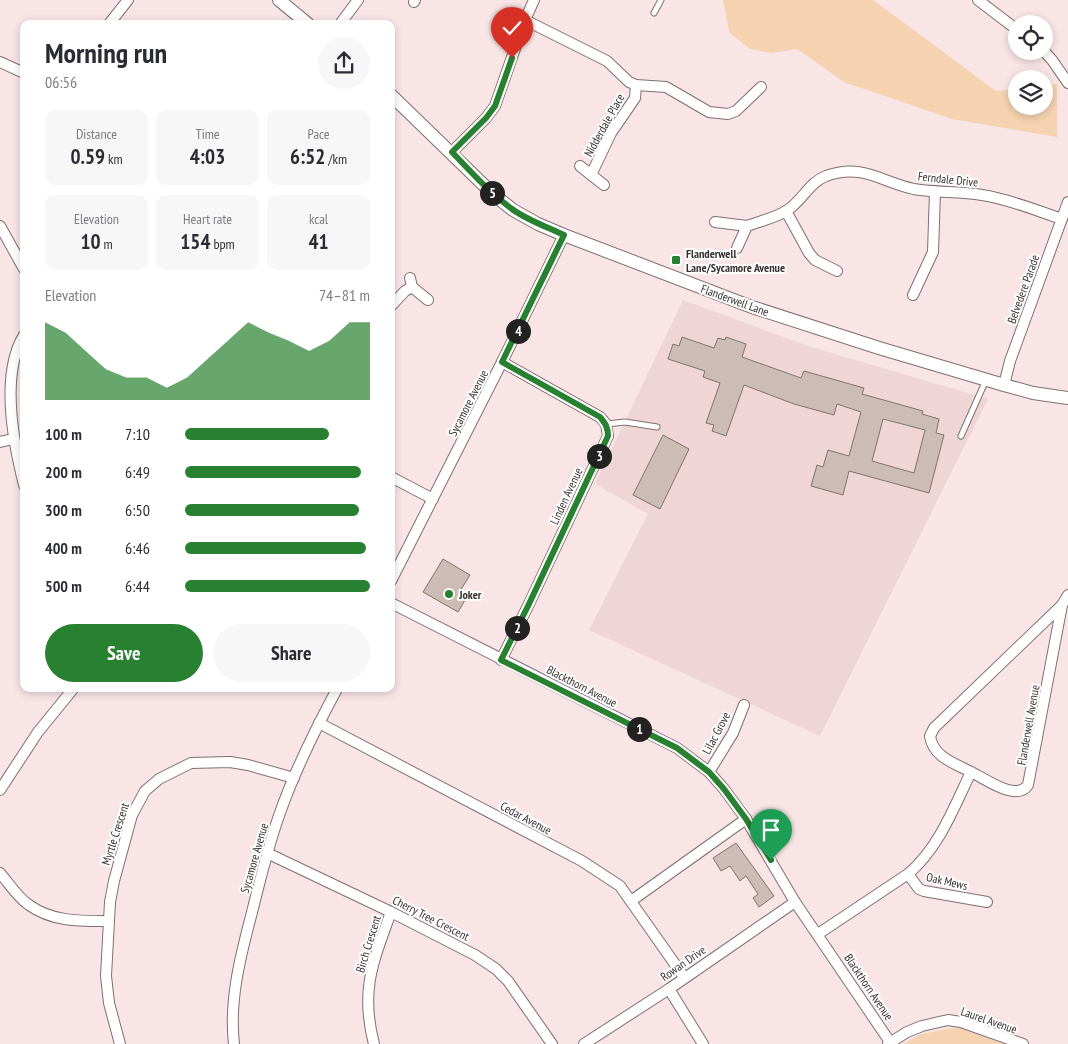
<!DOCTYPE html>
<html lang="en">
<head>
<meta charset="utf-8">
<style>
  :root { --surface:#fff; --page:#f7f7f7; --text:#2b2b33; --muted:#7c7c81; --accent:#288130 }
  body { margin:0; font-family:"PT Sans Narrow",sans-serif; background:var(--page); color:var(--text); height:100vh; display:flex; flex-direction:column; font-size:19px; white-space:nowrap }
  * { box-sizing:border-box; margin:0 }
  p { font-size:16px; color:var(--muted) }
  .icon { flex:none; width:28px; height:28px; fill:none; stroke:currentColor; stroke-width:2; stroke-linecap:round; stroke-linejoin:round }
  .map { position:relative; flex:1; overflow:hidden }
  .sheet { position:absolute; left:20px; top:20px; width:375px; height:672px; display:flex; flex-direction:column; background:var(--surface); border-radius:10px; box-shadow:0 2px 8px #0003 }
  .sheet>* { flex:none }
  .buttons { position:absolute; left:1008px; top:15px; display:grid; gap:10px }
  .buttons a { display:grid; place-items:center; width:45px; height:45px; border-radius:50%; background:var(--surface); box-shadow:0 2px 8px #0003; font-size:25px }
  .pin { position:absolute; display:grid; place-items:center; width:42px; height:42px; color:#fff; margin:-51px -21px; border-radius:50% 50% 50% 0; rotate:-45deg; box-shadow:0 0 5px #0007 }
  .pin .icon { rotate:45deg }
  .km { position:absolute; width:25px; height:25px; margin:-12px; border-radius:50%; background:#222; color:#fff; font-size:14px; line-height:25px; text-align:center }
  .round { display:grid; place-items:center; flex:none; width:52px; height:52px; border-radius:26px; background:var(--page) }
  .overview { display:flex; align-items:center; justify-content:space-between; height:85px; padding:0 25px }
  h1 { font-size:28px; font-weight:600; line-height:38px }
  .metrics { display:grid; grid-template-columns:repeat(3,1fr); gap:8px; height:85px; padding:5px 25px }
  .metrics div { display:grid; align-content:center; border-radius:10px; background:var(--page); text-align:center }
  .metrics b { font-size:21px; font-weight:600 }
  .metrics small { font-size:14px; font-weight:400 }
  .metrics p { font-size:14px }
  .chart { height:140px; padding:10px 25px }
  .chart p { display:flex; justify-content:space-between }
  .chart svg { width:100%; height:90px; margin-top:5px; fill:var(--accent); opacity:.7 }
  .button { display:flex; gap:10px; margin-top:auto; padding:10px 25px }
  .button a { flex:1; height:58px; border-radius:30px; background:var(--accent); color:#fff; font-size:20px; font-weight:600; line-height:58px; text-align:center }
  .button a+a { background:var(--page); color:var(--text) }
  ul { padding:0 25px; list-style:none; font-size:16px }
  li { display:grid; grid-template-columns:80px 60px 1fr; align-items:center; height:38px }
  li i { height:12px; border-radius:6px; background:var(--accent) }
  .map>svg:first-child { display:block }
</style>
</head>
<body>
<div class="map">
<svg width="1068" height="1044" viewBox="0 0 1068 1044">
  <rect width="100%" height="100%" fill="#f9e5e6"/>
  <!-- built -->
  <path fill="#f0d5d6" d="M683,300l125,46 180,53 -168,337 -231,-106 59,-116 -53,-30z"/>
  <!-- green -->
  <g fill="#f5d3b0">
    <path d="M723,0h150l123,91 20,-2v17h28v-20l13,-2v53l-105,-18 -108,-37 -47,-33 -26,4 -21,-4 -21,-17z"/>
    <path d="M958,1027l47,17h-102l18,-10z"/>
  </g>
  <!-- building -->
  <g fill="#cdbcb6" stroke="#82726c" fill-rule="evenodd">
    <path d="M682,337l32,11 4,-10 7,2 1,-3 20,7 -4,13 59,21 3,-7 60,17 -2,6 61,17 -1,3 17,5 -3,14 8,2 -15,58 -80,-22 -6,24 -32,-9 6,-21 6,2 5,-17 21,6 12,-44 -24,-8 -3,11 -40,-11 -50,-19 -18,51 -14,-5 2,-6 -8,-2 14,-40 -17,-6 2,-6 -37,-12 5,-15 6,2zM883,419l42,11 -11,43 -42,-12z"/>
    <path d="M663,435l26,14 -29,60 -27,-14z"/>
    <path d="M443,559l27,16 -10,16 8,4 -10,17 -35,-20z"/>
    <path d="M736,843l38,53 -15,11 -6,-9 5,-4 -12,-18 -6,5 -10,-15 -9,5 -8,-13z"/>
  </g>
  <g fill="none" stroke-linecap="round" stroke-linejoin="round">
    <!-- service casing -->
    <g stroke="#806f70" stroke-width="7">
      <g id="service">
        <path d="M654,13l7,-13"/>
        <path d="M606,424l19,-2 32,5"/>
        <path d="M961,436l25,-56"/>
      </g>
    </g>
    <!-- minor casing -->
    <g stroke="#806f70" stroke-width="12">
      <g id="minor">
        <path d="M978,0l38,29"/>
        <path d="M414,2l1,-2"/>
        <path d="M525,20l82,41 22,21 7,3 30,2 43,25 19,2 8,-3 25,-24"/>
        <path d="M109,24l19,-24"/>
        <path d="M340,24l18,-24"/>
        <path d="M1044,51l8,9 16,23"/>
        <path d="M0,62l24,11"/>
        <path d="M452,152l34,-34 9,-12 30,-86 9,-20"/>
        <path d="M580,166l24,19"/>
        <path d="M591,175l20,-42 24,-35 1,-13"/>
        <path d="M786,211l23,42 6,7 22,11"/>
        <path d="M715,222l32,4 -10,22"/>
        <path d="M0,226l24,43"/>
        <path d="M747,226c13,-5 28,-8 39,-15 16,-9 22,-28 40,-35 37,-13 55,6 88,13 22,4 45,2 68,6 27,4 53,15 80,24"/>
        <path d="M410,278l2,9 16,13"/>
        <path d="M913,295l20,-43 2,-61"/>
        <path d="M391,306l14,-15 7,-4"/>
        <path d="M24,335c-24,39 -11,106 0,150"/>
        <path d="M1004,385l6,-24 58,-159"/>
        <path d="M0,442l13,-3"/>
        <path d="M391,477l42,22"/>
        <path d="M391,581l111,-219 62,-127"/>
        <path d="M391,603l286,145 32,24 15,17 22,30 49,83 95,140"/>
        <path d="M501,660l27,-54 80,-170 -2,-12 -6,-7 -98,-55"/>
        <path d="M319,723l263,138 38,25 64,91"/>
        <path d="M709,772l24,-39 11,-28"/>
        <path d="M971,772c15,7 45,30 57,13l34,-180"/>
        <path d="M0,790l38,-58 35,-43"/>
        <path d="M267,853l124,59 84,43 21,14 12,12 44,63"/>
        <path d="M0,873c9,10 17,24 29,32 24,17 51,16 79,16"/>
        <path d="M908,874l11,15 5,2 63,11"/>
        <path d="M631,901l115,-82"/>
        <path d="M818,934l90,-60c31,-26 46,-67 63,-102 -17,-9 -38,-15 -41,-36l4,-8 128,-123 6,-10"/>
        <path d="M669,989l34,55"/>
        <path d="M120,1044l-11,-41 -3,-27 4,-74 4,-21 18,-66 13,-24 14,-12 32,-16 39,-1 18,3 46,13"/>
        <path d="M234,1044c-5,-43 6,-86 17,-128 9,-35 17,-71 30,-106 15,-42 35,-82 56,-121"/>
        <path d="M374,1044c-14,-54 -1,-82 17,-132"/>
        <path d="M584,1044l85,-55 126,-87"/>
        <path d="M888,1044l19,-12 15,-6 26,-6 13,2 62,22"/>
      </g>
    </g>
    <!-- tertiary casing -->
    <g stroke="#806f70" stroke-width="14">
      <g id="tertiary">
        <path d="M279,0l29,24"/>
        <path d="M391,95l102,99 20,16 25,14 26,11 188,72 127,41 125,37 29,8 35,5"/>
      </g>
    </g>
    <!-- service -->
    <use href="#service" stroke="#fff" stroke-width="5"/>
    <!-- minor -->
    <use href="#minor" stroke="#fff" stroke-width="10"/>
    <!-- tertiary -->
    <use href="#tertiary" stroke="#fff" stroke-width="12"/>
  </g>
  <g fill="none" stroke-linecap="round" stroke-linejoin="round">
    <!-- route casing -->
    <g stroke="#fff" stroke-width="10">
      <path id="route" d="M512,58l-17,48 -9,12 -34,34c19,20 37,40 60,57 15,11 35,18 52,26l-62,127 98,55c5,6 8,10 8,19l-80,170 -27,54 176,88 32,24 15,17 22,30 25,41"/>
    </g>
    <!-- route -->
    <use href="#route" stroke="#288130" stroke-width="6"/>
  </g>
  <!-- markers -->
  <g fill="#288130" stroke="#fff" stroke-width="2">
    <rect x="671" y="255" width="10" height="10" rx="2.5"/>
    <circle cx="449" cy="594" r="5"/>
  </g>
  <g text-anchor="middle" dominant-baseline="central" stroke-width="4" stroke-linejoin="round" paint-order="stroke">
    <!-- street labels -->
    <g font-size="12" fill="#383031" stroke="#fff">
      <text transform="translate(604 125) rotate(-61)">Nidderdale Place</text>
      <text transform="translate(948 179) rotate(6)">Ferndale Drive</text>
      <text transform="translate(1023 289) rotate(-70)">Belvedere Parade</text>
      <text transform="translate(735 300) rotate(20)">Flanderwell Lane</text>
      <text transform="translate(468 403) rotate(-63)">Sycamore Avenue</text>
      <text transform="translate(566 496) rotate(-65)">Linden Avenue</text>
      <text transform="translate(582 686) rotate(27)">Blackthorn Avenue</text>
      <text transform="translate(1028 725) rotate(-80)">Flanderwell Avenue</text>
      <text transform="translate(716 733) rotate(-62)">Lilac Grove</text>
      <text transform="translate(526 818) rotate(28)">Cedar Avenue</text>
      <text transform="translate(115 834) rotate(-72)">Myrtle Crescent</text>
      <text transform="translate(254 858) rotate(-74)">Sycamore Avenue</text>
      <text transform="translate(947 881) rotate(13)">Oak Mews</text>
      <text transform="translate(431 918) rotate(27)">Cherry Tree Crescent</text>
      <text transform="translate(368 944) rotate(-73)">Birch Crescent</text>
      <text transform="translate(683 963) rotate(-35)">Rowan Drive</text>
      <text transform="translate(869 987) rotate(56)">Blackthorn Avenue</text>
      <text transform="translate(989 1020) rotate(19)">Laurel Avenue</text>
    </g>
    <!-- poi labels -->
    <g font-size="12" font-weight="bold" fill="#383031" stroke="#fff" text-anchor="start">
      <text x="686" y="253">Flanderwell<tspan x="686" dy="14">Lane/Sycamore Avenue</tspan></text>
      <text x="459" y="594">Joker</text>
    </g>
  </g>
</svg>
<div class="buttons">
<a><svg class="icon" aria-label="locate" viewBox="0 0 24 24"><circle cx="12" cy="12" r="6"/><path d="M12 2v4M12 18v4M2 12h4M18 12h4"/></svg></a>
<a><svg class="icon" aria-label="layers" viewBox="0 0 24 24"><path d="M12 4l9 5-9 5-9-5zM3 14l9 5 9-5"/></svg></a>
</div>
<div class="pin" style="left:771px;top:860px;background:#1e9e55"><svg class="icon" aria-label="arrive" viewBox="0 0 24 24"><path d="M6 21V4h12l-3 4 3 4H6"/></svg></div>
<div class="pin" style="left:512px;top:58px;background:#d93025"><svg class="icon" aria-label="check" viewBox="0 0 24 24"><path d="M5 12l5 5 9-10"/></svg></div>
<b class="km" style="left:639px;top:729px">1</b>
<b class="km" style="left:517px;top:628px">2</b>
<b class="km" style="left:599px;top:456px">3</b>
<b class="km" style="left:518px;top:331px">4</b>
<b class="km" style="left:492px;top:193px">5</b>
<section class="sheet">
<div class="overview"><div><h1>Morning run</h1><p>06:56</p></div><a class="round"><svg class="icon" aria-label="share" viewBox="0 0 24 24"><path d="M12 15V3M7 8l5-5 5 5M5 13v7h14v-7"/></svg></a></div>
<div class="metrics">
<div><p>Distance</p><b>0.59<small> km</small></b></div>
<div><p>Time</p><b>4:03</b></div>
<div><p>Pace</p><b>6:52<small> /km</small></b></div>
</div>
<div class="metrics">
<div><p>Elevation</p><b>10<small> m</small></b></div>
<div><p>Heart rate</p><b>154<small> bpm</small></b></div>
<div><p>kcal</p><b>41</b></div>
</div>
<div class="chart"><p><span>Elevation</span>74–81 m</p>
<svg viewBox="0 0 160 44" preserveAspectRatio="none"><path d="M0 44V6L10 11L20 20L30 29L40 33L50 33L60 38L70 33L80 24L90 15L100 6L110 11L120 15L130 20L140 15L150 6L160 6V44z"/></svg>
</div>
<ul>
<li><b>100 m</b>7:10<i style="width:78%"></i></li>
<li><b>200 m</b>6:49<i style="width:95%"></i></li>
<li><b>300 m</b>6:50<i style="width:94%"></i></li>
<li><b>400 m</b>6:46<i style="width:98%"></i></li>
<li><b>500 m</b>6:44<i style="width:100%"></i></li>
</ul>
<div class="button"><a>Save</a><a>Share</a></div>
</section>
</div>
</body>
</html>
